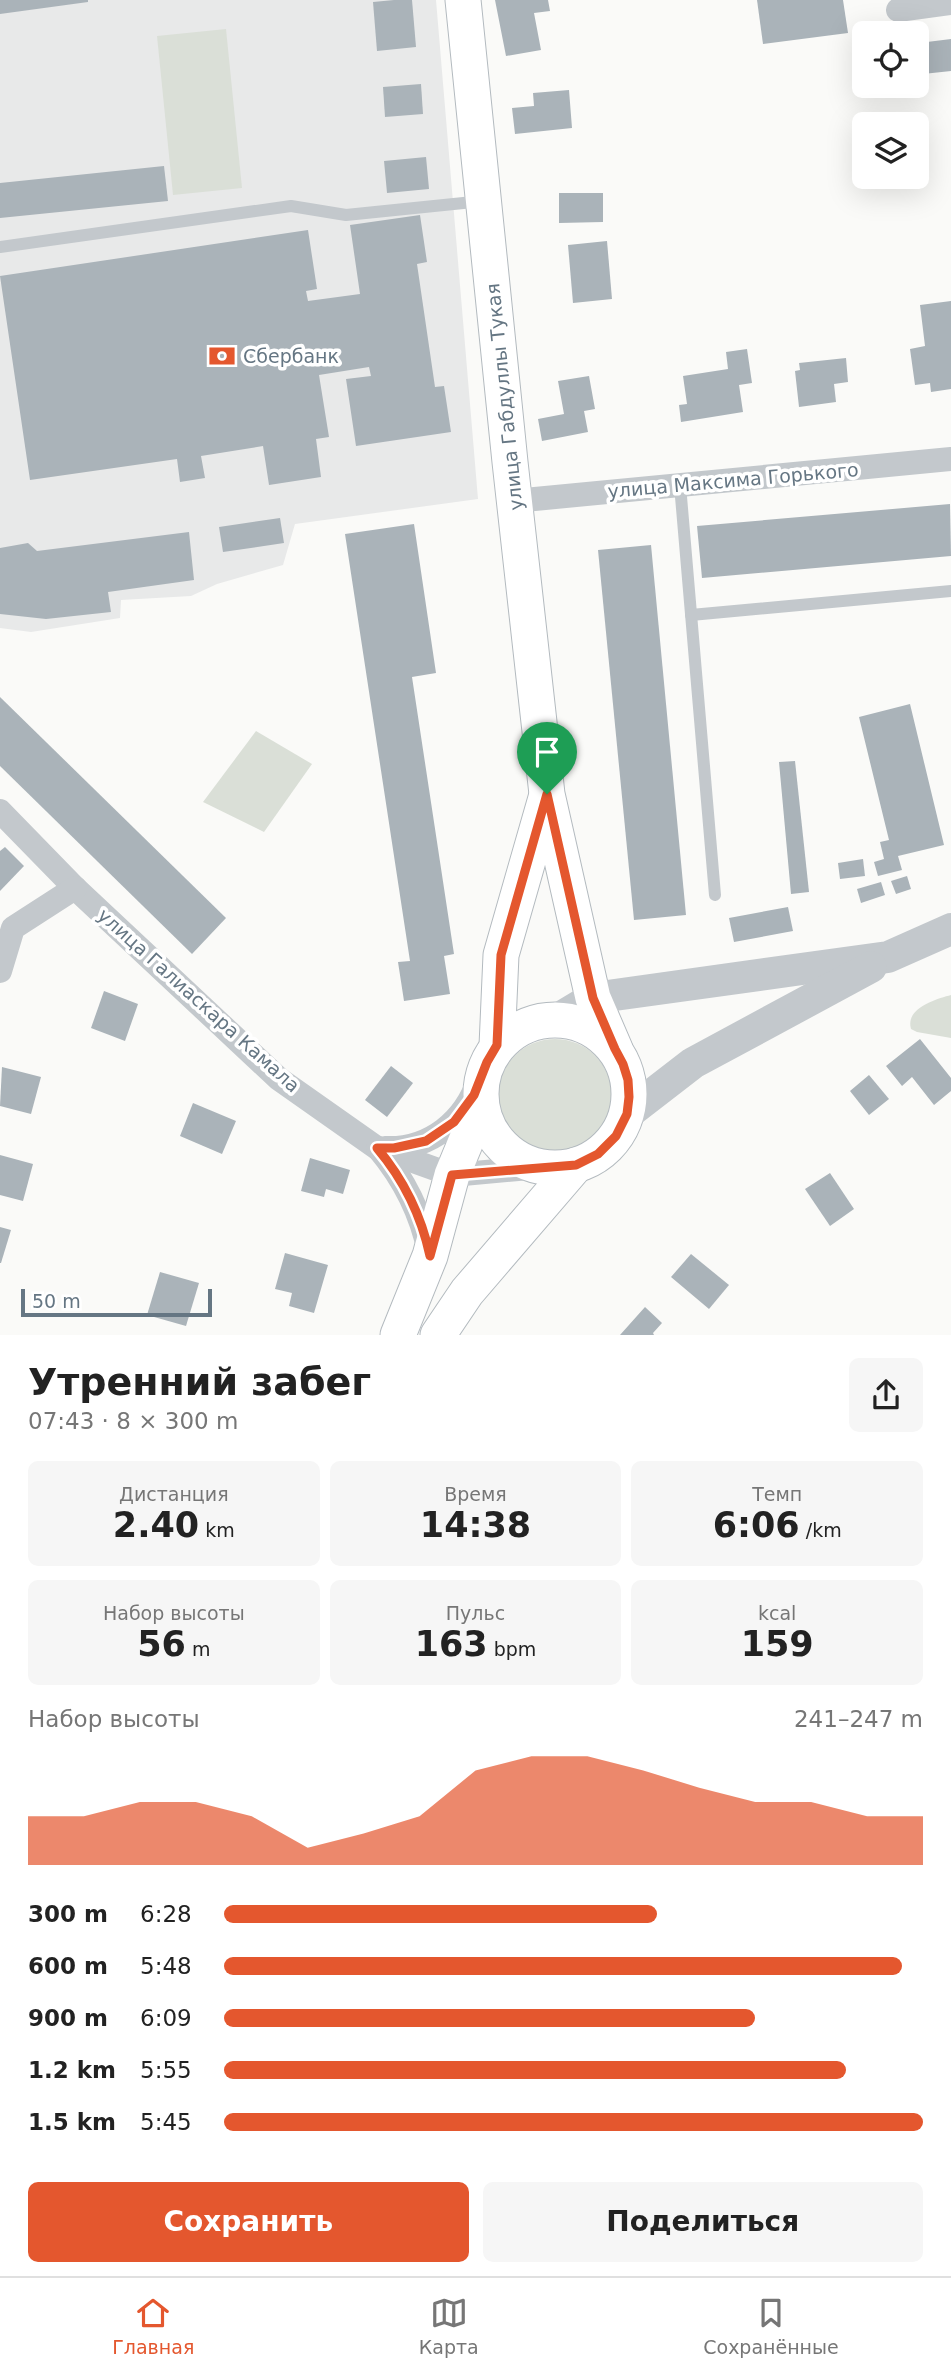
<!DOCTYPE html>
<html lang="ru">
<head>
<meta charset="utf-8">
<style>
  :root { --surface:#fff; --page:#f6f6f6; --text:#222; --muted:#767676; --line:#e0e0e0; --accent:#e4572e }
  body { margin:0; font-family:"DejaVu Sans",sans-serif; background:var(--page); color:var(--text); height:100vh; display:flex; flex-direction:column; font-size:26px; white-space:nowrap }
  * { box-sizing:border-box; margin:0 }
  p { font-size:23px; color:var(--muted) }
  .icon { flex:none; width:38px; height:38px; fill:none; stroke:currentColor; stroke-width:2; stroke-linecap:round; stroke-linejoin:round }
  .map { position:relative; height:1335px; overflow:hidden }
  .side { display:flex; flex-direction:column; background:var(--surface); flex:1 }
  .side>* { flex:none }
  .controls { position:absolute; left:852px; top:21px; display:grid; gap:14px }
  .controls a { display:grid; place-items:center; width:77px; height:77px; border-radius:10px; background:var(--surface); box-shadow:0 7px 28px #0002; font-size:35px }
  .scale { position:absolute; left:21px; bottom:18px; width:191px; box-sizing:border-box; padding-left:7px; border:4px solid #657683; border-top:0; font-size:19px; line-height:24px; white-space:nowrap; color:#657683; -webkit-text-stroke:5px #fff; paint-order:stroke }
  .pin { position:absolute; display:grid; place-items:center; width:60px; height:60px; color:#fff; margin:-72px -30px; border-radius:50% 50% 50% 0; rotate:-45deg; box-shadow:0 0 7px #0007 }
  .pin .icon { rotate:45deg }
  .round { display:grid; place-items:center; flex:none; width:74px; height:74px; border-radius:10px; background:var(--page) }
  .overview { display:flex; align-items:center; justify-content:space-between; height:119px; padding:0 28px }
  h1 { font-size:38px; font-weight:600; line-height:52px }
  .figures { display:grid; grid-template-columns:repeat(3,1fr); gap:10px; height:119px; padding:7px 28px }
  .figures div { display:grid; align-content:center; border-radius:10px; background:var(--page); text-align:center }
  .figures b { font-size:35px; font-weight:600 }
  .figures small { font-size:19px; font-weight:400 }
  .figures p { font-size:19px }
  .chart { height:196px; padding:14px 28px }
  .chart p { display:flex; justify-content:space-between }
  .chart svg { width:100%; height:126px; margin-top:7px; fill:var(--accent); opacity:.7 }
  .action { display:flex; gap:14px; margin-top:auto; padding:14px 28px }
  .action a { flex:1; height:80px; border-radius:10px; background:var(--accent); color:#fff; font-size:28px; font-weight:600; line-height:80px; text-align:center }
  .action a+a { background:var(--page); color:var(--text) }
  ul { padding:0 28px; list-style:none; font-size:23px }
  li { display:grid; grid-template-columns:112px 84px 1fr; align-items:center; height:52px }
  li i { height:18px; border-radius:9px; background:var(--accent) }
  .dock { display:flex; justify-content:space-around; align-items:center; height:98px; border-top:2px solid var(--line); background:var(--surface); font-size:19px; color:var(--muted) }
  .dock a { display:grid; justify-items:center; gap:4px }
  .dock .selected { color:var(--accent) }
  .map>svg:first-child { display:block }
</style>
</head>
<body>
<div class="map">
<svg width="951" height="1335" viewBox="0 0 951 1335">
  <rect width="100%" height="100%" fill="#fafaf8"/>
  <!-- built -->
  <path fill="#e8e9e9" d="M0,0h436l42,499 -183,25 -12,41 -66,19 -26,12 -70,4 -1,18 -89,14 -31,-4z"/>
  <!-- green -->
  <g fill="#dadfd7">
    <path d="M226,29l16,159 -69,7 -16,-159z"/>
    <path d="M256,731l56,33 -48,68 -61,-30z"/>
    <path d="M951,995v43l-34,-6 -6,-3c-6,-21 25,-30 40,-34z"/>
    <circle cx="555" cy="1096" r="57"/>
  </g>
  <!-- building -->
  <g fill="#aab3b9">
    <path d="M0,0h88v2l-88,12z"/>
    <path d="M394,0h18l4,47 -39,4 -4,-49z"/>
    <path d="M495,0h53l2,11 -16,2 7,37 -35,6z"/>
    <path d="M757,0h86l5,33 -85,11z"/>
    <path d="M951,39v32l-28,3 -4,-31z"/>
    <path d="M421,84l2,30 -38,3 -2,-30z"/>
    <path d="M569,90l3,38 -57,6 -3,-26 22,-2 -1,-13z"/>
    <path d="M426,157l3,32 -42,4 -3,-32z"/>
    <path d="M164,166l4,35 -168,17v-35z"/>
    <path d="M559,193h44v29l-44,1z"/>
    <path d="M420,215l7,47 -10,2 18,123 9,-1 7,46 -95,14 -10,-67 25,-3 -2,-9 -50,8 10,62 -13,2 5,38 -52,8 -6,-39 -62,10 4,22 -25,4 -3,-23 -147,21 -30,-204 308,-46 9,59 -11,2 2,10 52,-7 -10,-69z"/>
    <path d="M607,241l5,58 -39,4 -5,-58z"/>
    <path d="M951,301v88l-20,3 -1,-9 -15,2 -5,-36 15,-3 -5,-41z"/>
    <path d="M747,349l5,34 -13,2 4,27 -62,10 -2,-17 8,-1 -4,-28 45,-7 -2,-17z"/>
    <path d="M846,358l2,24 -14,2 2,18 -37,5 -4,-36 5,-1 -1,-7z"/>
    <path d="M589,376l6,33 -11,2 4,21 -46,9 -4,-22 26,-5 -6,-33z"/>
    <path d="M950,504l1,52 -249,22 -5,-52z"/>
    <path d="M280,518l4,25 -61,9 -4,-25z"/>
    <path d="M414,524l22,149 -24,4 42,277 -10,2 6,38 -46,7 -6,-39 12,-1 -65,-427z"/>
    <path d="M189,532l5,48 -86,12 3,20 -65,7 -46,-5v-66l28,-5 9,8z"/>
    <path d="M651,545l35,370 -52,5 -36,-370z"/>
    <path d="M0,697l226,221 -34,36 -192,-188z"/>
    <path d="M910,704l34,141 -46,11 4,14 -24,6 -4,-14 10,-3 -4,-17 9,-2 -30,-123z"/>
    <path d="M795,761l14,131 -18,2 -12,-132z"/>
    <path d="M5,847l19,19 -24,25v-40z"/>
    <path d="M863,859l2,17 -25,3 -2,-16z"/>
    <path d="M907,876l4,13 -15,5 -5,-13z"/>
    <path d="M881,882l4,13 -24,8 -4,-14z"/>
    <path d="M788,907l5,24 -59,11 -5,-24z"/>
    <path d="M104,991l34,13 -13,37 -34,-13z"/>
    <path d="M920,1039l31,39v13l-17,14 -22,-28 -10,9 -16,-20z"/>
    <path d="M391,1066l22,17 -26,34 -22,-17z"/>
    <path d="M2,1067l39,10 -10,37 -31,-8z"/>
    <path d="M869,1075l20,24 -20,16 -19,-24z"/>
    <path d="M193,1103l43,18 -14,33 -42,-18z"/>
    <path d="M0,1155l33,9 -10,37 -23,-6z"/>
    <path d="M310,1158l40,12 -7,24 -17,-5 -2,8 -23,-6z"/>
    <path d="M830,1173l24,36 -24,17 -25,-37z"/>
    <path d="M0,1227l11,3 -10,33h-1z"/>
    <path d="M285,1253l43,12 -14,48 -25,-7 3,-13 -17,-4z"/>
    <path d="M691,1254l38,31 -20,24 -38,-32z"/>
    <path d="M160,1272l39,11 -13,43 -39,-11z"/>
    <path d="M645,1307l17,16 -9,10 1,2h-34z"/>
  </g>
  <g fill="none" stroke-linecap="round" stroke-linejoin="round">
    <!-- secondary casing -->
    <g stroke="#b3babf" stroke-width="37">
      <g id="secondary">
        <path d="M463,0l47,462 37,332 46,204 22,51"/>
        <circle cx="555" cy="1094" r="74"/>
        <path d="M497,1046l4,-91 45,-157"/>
        <path d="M398,1335l32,-79 22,-81 29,-70"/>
        <path d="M438,1335l29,-43 109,-127"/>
      </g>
    </g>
    <!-- service -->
    <g stroke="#c3c8cc" stroke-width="12">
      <path d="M0,247l291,-41 55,9 137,-14"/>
      <path d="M680,485l35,410"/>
      <path d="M691,615l260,-24"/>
    </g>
    <!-- minor -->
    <g stroke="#c3c8cc" stroke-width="24">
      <path d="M898,10l53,-7"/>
      <path d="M514,501l437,-42"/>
      <path d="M0,811l75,77 204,191 98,69 75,27 88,-8"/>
      <path d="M0,971l13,-43 62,-40"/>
      <path d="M378,1148c26,31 43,64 51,104"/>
      <path d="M385,1148c45,2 80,-27 94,-69"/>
    </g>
    <!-- tertiary -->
    <g stroke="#c3c8cc" stroke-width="32">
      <path d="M558,1019l35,-21 295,-41 63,-28"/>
      <path d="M627,1114l66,-51 178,-96"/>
    </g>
    <!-- secondary -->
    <use href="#secondary" stroke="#fff" stroke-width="35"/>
  </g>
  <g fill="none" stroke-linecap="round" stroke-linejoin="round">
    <!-- route casing -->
    <g stroke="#fff" stroke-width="14">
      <path id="route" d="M547,794l46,204 22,51 8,15 5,16 1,17 -2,17 -11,22 -18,18 -22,11 -124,10 -22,81c-9,-42 -26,-76 -53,-108h17l32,-7 28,-19 20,-27 13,-33 10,-17 4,-90z"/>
    </g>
    <!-- route -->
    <use href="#route" stroke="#e4572e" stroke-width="9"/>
  </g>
  <!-- icons -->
  <defs>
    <g id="bank-bare" transform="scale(2.1)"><path d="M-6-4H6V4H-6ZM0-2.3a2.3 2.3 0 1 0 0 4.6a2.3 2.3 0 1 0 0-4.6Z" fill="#e4572e" stroke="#fff" stroke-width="2.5" paint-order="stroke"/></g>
  </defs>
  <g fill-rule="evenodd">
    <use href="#bank-bare" x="222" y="356"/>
  </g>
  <g text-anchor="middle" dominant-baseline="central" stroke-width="7" stroke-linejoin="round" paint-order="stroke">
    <!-- poi labels -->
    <g font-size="19" fill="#657683" stroke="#fff" text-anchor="start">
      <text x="243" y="356">Сбербанк</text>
    </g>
    <!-- street labels -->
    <g font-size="19" fill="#657683" stroke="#fff">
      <text transform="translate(504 397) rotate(-96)">улица Габдуллы Тукая</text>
      <text transform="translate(733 480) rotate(-5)">улица Максима Горького</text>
      <text transform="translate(199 1000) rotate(42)">улица Галиаскара Камала</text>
    </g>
  </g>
</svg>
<div class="controls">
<a><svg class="icon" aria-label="locate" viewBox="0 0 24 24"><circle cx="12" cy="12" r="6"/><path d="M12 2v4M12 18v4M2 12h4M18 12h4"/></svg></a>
<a><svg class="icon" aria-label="layers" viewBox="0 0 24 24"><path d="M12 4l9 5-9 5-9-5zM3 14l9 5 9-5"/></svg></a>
</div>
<div class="scale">50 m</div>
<div class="pin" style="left:547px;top:794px;background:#1e9e55"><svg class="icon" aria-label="arrive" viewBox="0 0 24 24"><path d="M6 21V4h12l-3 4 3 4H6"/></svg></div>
</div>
<section class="side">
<div class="overview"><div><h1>Утренний забег</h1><p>07:43 · 8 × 300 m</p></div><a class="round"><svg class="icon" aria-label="share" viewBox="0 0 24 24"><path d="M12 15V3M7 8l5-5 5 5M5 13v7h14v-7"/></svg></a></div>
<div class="figures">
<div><p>Дистанция</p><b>2.40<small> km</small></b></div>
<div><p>Время</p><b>14:38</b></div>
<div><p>Темп</p><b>6:06<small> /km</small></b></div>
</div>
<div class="figures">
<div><p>Набор высоты</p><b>56<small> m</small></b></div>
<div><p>Пульс</p><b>163<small> bpm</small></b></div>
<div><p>kcal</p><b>159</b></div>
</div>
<div class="chart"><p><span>Набор высоты</span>241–247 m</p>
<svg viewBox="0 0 160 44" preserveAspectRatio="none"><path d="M0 44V27L10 27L20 22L30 22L40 27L50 38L60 33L70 27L80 11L90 6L100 6L110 11L120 17L130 22L140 22L150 27L160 27V44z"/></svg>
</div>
<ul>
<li><b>300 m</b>6:28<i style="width:62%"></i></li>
<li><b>600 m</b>5:48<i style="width:97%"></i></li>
<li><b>900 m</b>6:09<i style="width:76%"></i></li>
<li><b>1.2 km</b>5:55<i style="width:89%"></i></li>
<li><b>1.5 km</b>5:45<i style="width:100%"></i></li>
</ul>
<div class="action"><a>Сохранить</a><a>Поделиться</a></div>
</section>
<nav class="dock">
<a class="selected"><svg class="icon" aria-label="home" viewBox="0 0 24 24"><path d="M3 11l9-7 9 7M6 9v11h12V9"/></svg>Главная</a>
<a><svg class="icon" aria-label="map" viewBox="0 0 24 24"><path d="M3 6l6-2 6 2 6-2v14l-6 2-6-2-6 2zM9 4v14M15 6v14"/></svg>Карта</a>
<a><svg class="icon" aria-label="saved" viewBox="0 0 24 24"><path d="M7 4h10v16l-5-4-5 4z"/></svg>Сохранённые</a>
</nav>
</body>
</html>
